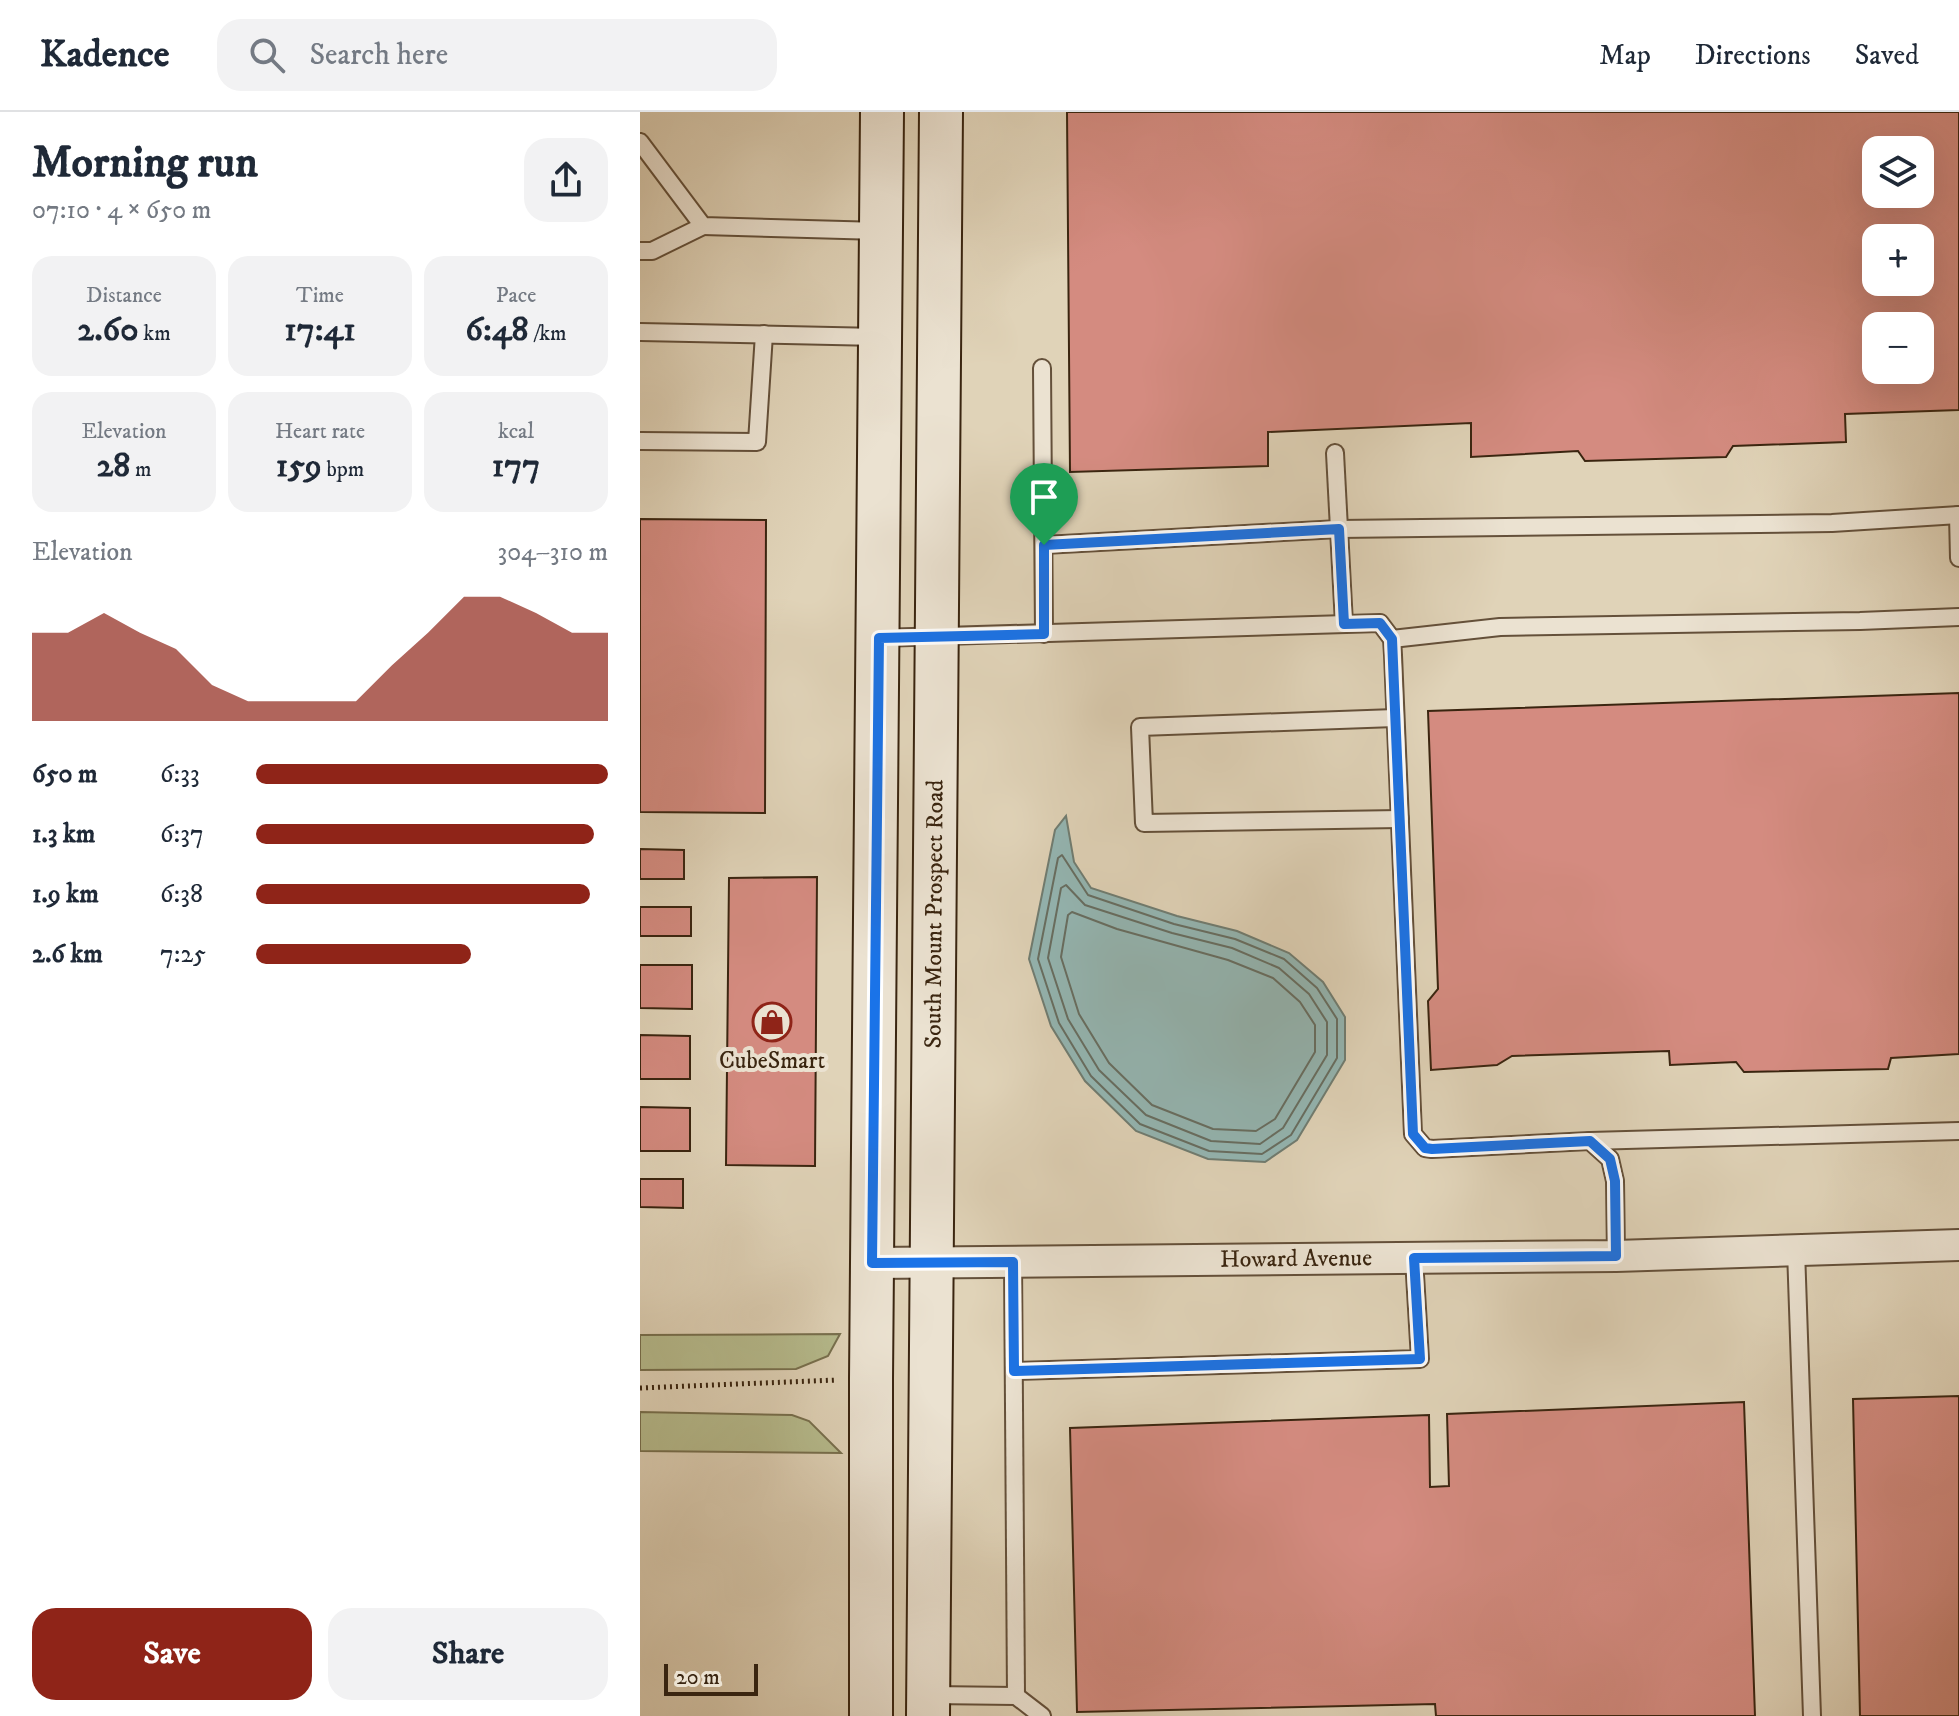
<!DOCTYPE html>
<html lang="en">
<head>
<meta charset="utf-8">
<style>
  :root { --surface:#fff; --page:#f2f2f3; --text:#1f2937; --muted:#747a83; --line:#e0e1e3; --accent:#8f2418 }
  body { margin:0; font-family:"IM FELL DW Pica",serif; background:var(--page); color:var(--text); height:100vh; display:flex; flex-direction:column; font-size:30px; white-space:nowrap }
  * { box-sizing:border-box; margin:0 }
  p { font-size:26px; color:var(--muted) }
  .icon { flex:none; width:44px; height:44px; fill:none; stroke:currentColor; stroke-width:2; stroke-linecap:round; stroke-linejoin:round }
  .map { position:relative; flex:1; overflow:hidden }
  .details { display:flex; flex-direction:column; background:var(--surface); width:640px }
  .details>* { flex:none }
  .tools { position:absolute; left:1222px; top:24px; display:grid; gap:16px }
  .tools a { display:grid; place-items:center; width:72px; height:72px; border-radius:16px; background:var(--surface); box-shadow:0 8px 32px #0002; font-size:40px }
  .scale { position:absolute; left:24px; bottom:20px; width:94px; box-sizing:border-box; padding-left:8px; border:4px solid #3a2510; border-top:0; font-size:22px; line-height:28px; white-space:nowrap; color:#3a2510; -webkit-text-stroke:6px #ebe2d1; paint-order:stroke }
  .pin { position:absolute; display:grid; place-items:center; width:68px; height:68px; color:#fff; margin:-82px -34px; border-radius:50% 50% 50% 0; rotate:-45deg; box-shadow:0 0 8px #0007 }
  .pin .icon { rotate:45deg }
  .round { display:grid; place-items:center; flex:none; width:84px; height:84px; border-radius:24px; background:var(--page) }
  .summary { display:flex; align-items:center; justify-content:space-between; height:136px; padding:0 32px }
  h1 { font-size:44px; font-weight:800; line-height:60px }
  .stats { display:grid; grid-template-columns:repeat(3,1fr); gap:12px; height:136px; padding:8px 32px }
  .stats div { display:grid; align-content:center; border-radius:20px; background:var(--page); text-align:center }
  .stats b { font-size:34px; font-weight:800 }
  .stats small { font-size:22px; font-weight:400 }
  .stats p { font-size:22px }
  .chart { height:224px; padding:16px 32px }
  .chart p { display:flex; justify-content:space-between }
  .chart svg { width:100%; height:144px; margin-top:8px; fill:var(--accent); opacity:.7 }
  .action { display:flex; gap:16px; margin-top:auto; padding:16px 32px }
  .action a { flex:1; height:92px; border-radius:24px; background:var(--accent); color:#fff; font-size:32px; font-weight:800; line-height:92px; text-align:center }
  .action a+a { background:var(--page); color:var(--text) }
  ul { padding:0 32px; list-style:none; font-size:26px }
  li { display:grid; grid-template-columns:128px 96px 1fr; align-items:center; height:60px }
  li i { height:20px; border-radius:10px; background:var(--accent) }
  header { display:flex; align-items:center; gap:48px; box-sizing:border-box; height:112px; padding:0 40px; background:var(--surface); border-bottom:2px solid var(--line) }
  header strong { font-size:38px }
  nav { display:flex; gap:44px; margin-inline-start:auto; font-size:28px }
  .search { width:560px; height:72px; background:var(--page); display:flex; align-items:center; gap:20px; box-sizing:border-box; padding:0 28px; border-radius:24px; color:var(--muted); font-size:30px }
  main { display:flex; flex:1; min-height:0 }
  .map>svg:first-child { display:block }
</style>
</head>
<body>
<header>
<strong>Kadence</strong>
<div class="search"><svg class="icon" aria-label="search" viewBox="0 0 24 24"><circle cx="10" cy="10" r="6"/><path d="M15 15l6 6"/></svg>Search here</div>
<nav><a>Map</a><a>Directions</a><a>Saved</a></nav>
</header>
<main>
<section class="details">
<div class="summary"><div><h1>Morning run</h1><p>07:10 · 4 × 650 m</p></div><a class="round"><svg class="icon" aria-label="share" viewBox="0 0 24 24"><path d="M12 15V3M7 8l5-5 5 5M5 13v7h14v-7"/></svg></a></div>
<div class="stats">
<div><p>Distance</p><b>2.60<small> km</small></b></div>
<div><p>Time</p><b>17:41</b></div>
<div><p>Pace</p><b>6:48<small> /km</small></b></div>
</div>
<div class="stats">
<div><p>Elevation</p><b>28<small> m</small></b></div>
<div><p>Heart rate</p><b>159<small> bpm</small></b></div>
<div><p>kcal</p><b>177</b></div>
</div>
<div class="chart"><p><span>Elevation</span>304–310 m</p>
<svg viewBox="0 0 160 44" preserveAspectRatio="none"><path d="M0 44V17L10 17L20 11L30 17L40 22L50 33L60 38L70 38L80 38L90 38L100 27L110 17L120 6L130 6L140 11L150 17L160 17V44z"/></svg>
</div>
<ul>
<li><b>650 m</b>6:33<i style="width:100%"></i></li>
<li><b>1.3 km</b>6:37<i style="width:96%"></i></li>
<li><b>1.9 km</b>6:38<i style="width:95%"></i></li>
<li><b>2.6 km</b>7:25<i style="width:61%"></i></li>
</ul>
<div class="action"><a>Save</a><a>Share</a></div>
</section>
<div class="map">
<svg width="1319" height="1604" viewBox="0 0 1319 1604">
  <rect width="100%" height="100%" fill="#e0d3b8"/>
  <filter id="stains"><feTurbulence type="fractalNoise" baseFrequency=".0025" numOctaves="4"/><feColorMatrix values="0 0 0 0 .2 0 0 0 0 .09 0 0 0 0 .02 0 0 0 .5 -.17"/></filter>
  <radialGradient id="worn" r=".72"><stop offset=".6" stop-color="#630" stop-opacity="0"/><stop offset="1" stop-color="#630" stop-opacity=".3"/></radialGradient>
  <!-- green -->
  <g fill="#b6bb8d" stroke="#78704e" stroke-width="2">
    <path d="M200,1222l-12,22 -32,13 -156,1v-35z"/>
    <path d="M0,1300l152,3 17,6 32,32 -201,-2z"/>
  </g>
  <!-- water -->
  <path fill="#94b7b4" stroke="#707d72" stroke-width="2" d="M426,704l8,46 17,26 86,28 60,15 52,22 34,29 22,35v43l-48,80 -32,22 -57,-3 -72,-28 -51,-50 -34,-55 -22,-67 26,-129z"/>
  <g fill="none" stroke-linecap="round" stroke-linejoin="round">
    <!-- shore -->
    <g stroke="#676e62" stroke-width="2">
      <path d="M422,743l26,40 86,29 61,15 49,20 33,29 20,31v39l-46,77 -29,19 -53,-3 -69,-27 -49,-48 -32,-53 -21,-64 20,-101z"/>
      <path d="M426,773l19,20 87,28 60,15 47,20 30,26 18,28v33l-44,73 -23,16 -49,-3 -65,-26 -47,-45 -31,-51 -20,-61 13,-70z"/>
      <path d="M432,800l45,17 111,31 45,18 27,24 15,23v27l-40,67 -19,12 -43,-2 -61,-24 -43,-42 -30,-49 -18,-57 7,-42z"/>
    </g>
  </g>
  <!-- building -->
  <g fill="#d48b80" stroke="#3a2510" stroke-width="2" fill-rule="evenodd">
    <path d="M427,0h892v298l-114,4 1,28 -113,4 -7,11 -141,4 -7,-10 -107,6v-34l-203,9v34l-198,6zM1236,38h44v44h-44zM1236,126h44v44h-44zM1236,214h44v44h-44z"/>
    <path d="M0,407l126,1 -1,293 -125,-1z"/>
    <path d="M1319,581v361l-68,4 -3,11 -144,3 -8,-10 -66,3 -1,-14 -157,5 -15,9 -66,5 -3,-69 10,-12 -10,-278z"/>
    <path d="M0,737l44,1v29h-44z"/>
    <path d="M177,765l-2,289 -89,-1 3,-287z"/>
    <rect x="0" y="795" width="51" height="29"/>
    <path d="M0,853h52v44l-52,-1z"/>
    <path d="M0,923l50,1v43h-50z"/>
    <path d="M0,995l50,1v43h-50z"/>
    <path d="M0,1067h43v29l-43,-1z"/>
    <path d="M1319,1284v320h-99l-7,-317z"/>
    <path d="M1104,1290l11,314h-319l-1,-12 -358,8 -7,-284 359,-13 1,72 19,-1 -2,-72z"/>
  </g>
  <g fill="none" stroke-linecap="round" stroke-linejoin="round">
    <!-- lane casing -->
    <g stroke="#64503a" stroke-width="20">
      <g id="lane">
        <path d="M0,30l63,84 177,5"/>
        <path d="M0,139h12l51,-25"/>
        <path d="M0,220l239,5"/>
        <path d="M402,256l2,266"/>
        <path d="M0,329l117,1 7,-108"/>
        <path d="M695,341l9,171"/>
        <path d="M1318,403l1,43"/>
        <path d="M404,433l295,-16 493,-6 127,-8"/>
        <path d="M239,526l501,-15 12,16 1,16 20,479 12,14 7,1 158,-8 20,18 5,22 1,75"/>
        <path d="M752,527l108,-12 360,-6 99,-4"/>
        <path d="M755,606l-255,9 4,96 256,-4"/>
        <path d="M950,1029l369,-10"/>
        <path d="M1156,1138l16,466"/>
        <path d="M373,1150l3,434"/>
        <path d="M374,1259l406,-12 -6,-101"/>
        <path d="M290,1583l86,1 26,20"/>
      </g>
    </g>
    <!-- street casing -->
    <g stroke="#64503a" stroke-width="34">
      <g id="street">
        <path id="s1" d="M232,1151l744,-7 343,-11"/>
      </g>
    </g>
    <!-- secondary casing -->
    <g stroke="#3a2510" stroke-width="46">
      <g id="secondary">
        <path d="M231,1604v-337l11,-1267"/>
        <path id="s2" d="M288,1604l13,-1604"/>
      </g>
    </g>
    <!-- path -->
    <path stroke="#3a2510" stroke-width="5" stroke-dasharray="2 4" stroke-linecap="butt" d="M0,1276l197,-8"/>
    <!-- lane -->
    <use href="#lane" stroke="#ebe2d1" stroke-width="16"/>
    <!-- street -->
    <use href="#street" stroke="#ebe2d1" stroke-width="30"/>
    <!-- secondary -->
    <use href="#secondary" stroke="#ebe2d1" stroke-width="42"/>
  </g>
  <g fill="none" stroke-linecap="round" stroke-linejoin="round">
    <!-- route casing -->
    <g stroke="#fff" stroke-width="16">
      <path id="route" d="M699,417l5,95 36,-1 12,16 21,495 12,14 7,1 158,-8 20,18 5,22 1,75 -202,2 6,101 -406,12 -1,-109 -141,1 7,-625 165,-4v-89z"/>
    </g>
    <!-- route -->
    <use href="#route" stroke="#1a73e8" stroke-width="10"/>
  </g>
  <!-- icons -->
  <defs>
    <g id="shop-ring" transform="scale(2)"><circle r="9.5" fill="#ebe2d1" stroke="#8f2418" stroke-width="1.5"/><path d="M-5-2.5h2.3a2.7 3.5 0 0 1 5.4 0H5L5.5 6h-11ZM-1.5-2.5h3a1.5 2.3 0 0 0-3 0Z" fill="#8f2418"/></g>
  </defs>
  <g fill-rule="evenodd">
    <use href="#shop-ring" x="132" y="910"/>
  </g>
  <g text-anchor="middle" dominant-baseline="central" stroke-width="8" stroke-linejoin="round" paint-order="stroke">
    <!-- street labels -->
    <g font-size="24" fill="#3a2510" stroke="#ebe2d1">
      <text stroke="none"><textPath href="#s2" startOffset="802">South Mount Prospect Road</textPath></text>
      <text stroke="none"><textPath href="#s1" startOffset="424">Howard Avenue</textPath></text>
    </g>
    <!-- poi labels -->
    <g font-size="24" fill="#3a2510" stroke="#ebe2d1">
      <text x="132" y="949">CubeSmart</text>
    </g>
  </g>
  <rect width="100%" height="100%" filter="url(#stains)"/>
  <rect width="100%" height="100%" fill="url(#worn)"/>
</svg>
<div class="tools">
<a><svg class="icon" aria-label="layers" viewBox="0 0 24 24"><path d="M12 4l9 5-9 5-9-5zM3 14l9 5 9-5"/></svg></a>
<a>+</a>
<a>−</a>
</div>
<div class="scale">20 m</div>
<div class="pin" style="left:404px;top:433px;background:#1e9e55"><svg class="icon" aria-label="arrive" viewBox="0 0 24 24"><path d="M6 21V4h12l-3 4 3 4H6"/></svg></div>
</div>
</main>
</body>
</html>
